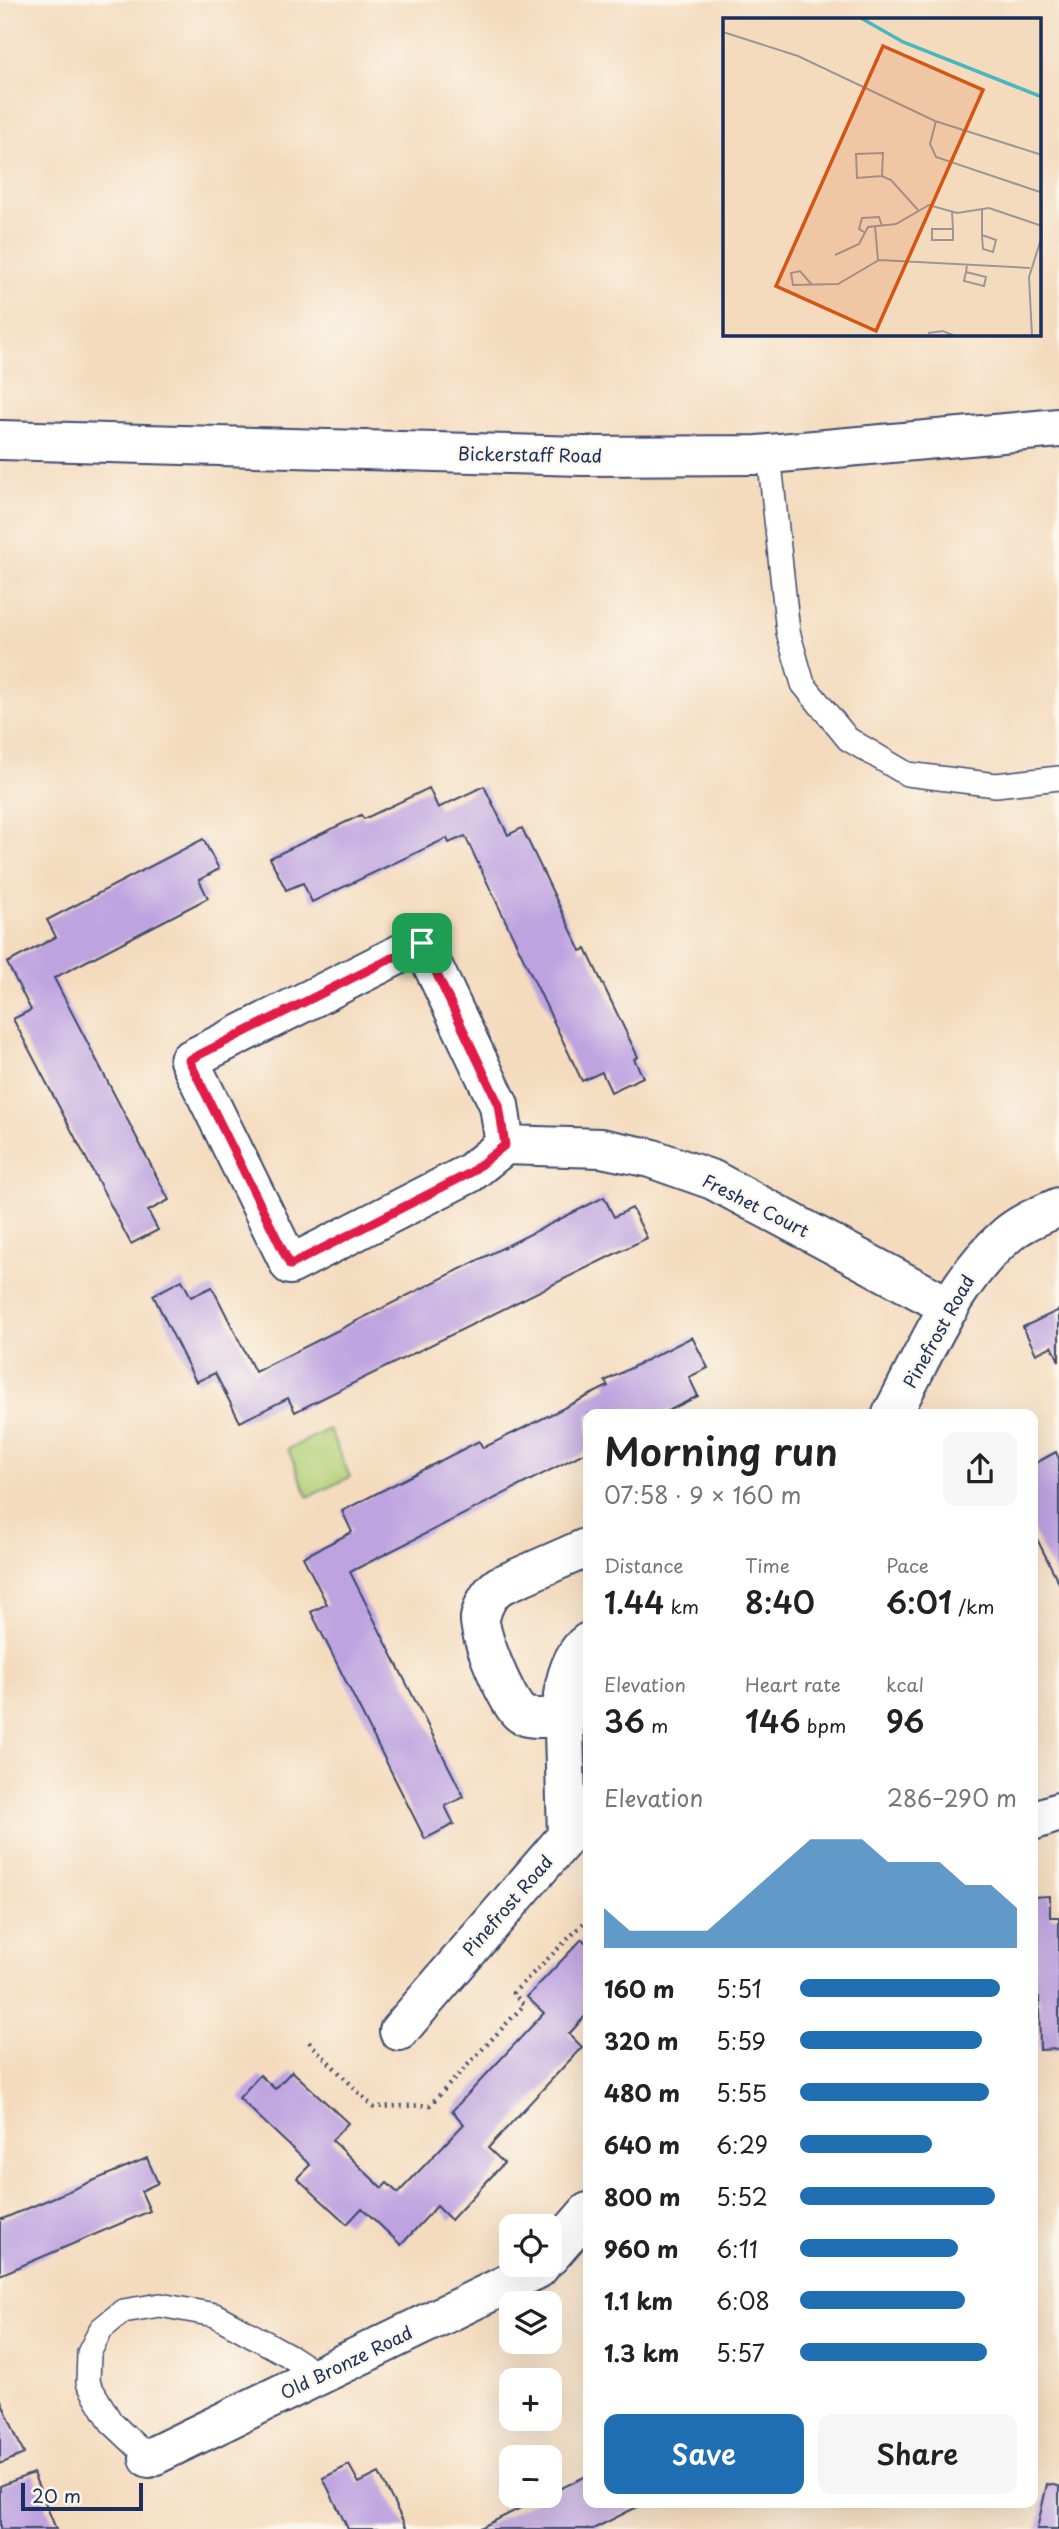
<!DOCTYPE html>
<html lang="en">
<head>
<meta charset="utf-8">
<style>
  :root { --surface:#fff; --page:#f6f6f6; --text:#222; --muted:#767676; --accent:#1f6fb2 }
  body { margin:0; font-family:"Playpen Sans",sans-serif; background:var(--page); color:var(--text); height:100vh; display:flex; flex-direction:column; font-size:26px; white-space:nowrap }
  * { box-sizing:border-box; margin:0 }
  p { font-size:23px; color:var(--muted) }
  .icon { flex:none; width:38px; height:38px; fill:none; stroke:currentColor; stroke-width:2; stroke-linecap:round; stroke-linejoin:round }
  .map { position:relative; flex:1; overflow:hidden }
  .panel { position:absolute; left:583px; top:1409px; width:455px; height:1099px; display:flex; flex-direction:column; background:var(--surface); border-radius:14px; box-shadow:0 7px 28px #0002 }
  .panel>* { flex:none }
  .buttons { position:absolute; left:499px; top:2214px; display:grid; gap:14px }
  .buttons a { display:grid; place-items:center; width:63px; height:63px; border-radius:14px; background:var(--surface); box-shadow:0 7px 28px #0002; font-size:35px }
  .scale { position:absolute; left:21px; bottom:18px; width:122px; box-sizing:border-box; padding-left:7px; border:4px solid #1b2f5e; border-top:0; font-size:19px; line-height:24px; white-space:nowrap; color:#1b2f5e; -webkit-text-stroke:5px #fbf7ec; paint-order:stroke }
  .pin { position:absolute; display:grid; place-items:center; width:60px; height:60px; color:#fff; margin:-30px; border-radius:14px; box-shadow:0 4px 10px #0006 }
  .round { display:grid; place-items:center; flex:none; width:74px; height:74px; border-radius:14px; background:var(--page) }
  .overview { display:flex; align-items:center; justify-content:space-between; height:119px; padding:0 21px }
  h1 { font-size:38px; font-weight:600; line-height:52px }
  .metrics { display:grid; grid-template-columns:repeat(3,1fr); gap:10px; height:119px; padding:7px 21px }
  .metrics div { display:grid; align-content:center }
  .metrics b { font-size:30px; font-weight:600 }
  .metrics small { font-size:19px; font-weight:400 }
  .metrics p { font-size:19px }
  .chart { height:196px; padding:14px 21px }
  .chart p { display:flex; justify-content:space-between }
  .chart svg { width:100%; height:126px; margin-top:7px; fill:var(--accent); opacity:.7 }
  .button { display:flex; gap:14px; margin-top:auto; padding:14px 21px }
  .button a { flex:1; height:80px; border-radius:14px; background:var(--accent); color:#fff; font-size:28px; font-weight:600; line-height:80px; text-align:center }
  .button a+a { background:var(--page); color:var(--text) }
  ul { padding:0 21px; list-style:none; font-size:23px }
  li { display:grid; grid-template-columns:112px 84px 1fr; align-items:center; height:52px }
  li i { height:18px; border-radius:9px; background:var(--accent) }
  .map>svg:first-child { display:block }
</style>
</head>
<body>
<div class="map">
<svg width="1059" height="2529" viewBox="0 0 1059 2529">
  <rect width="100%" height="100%" fill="#fbf7ec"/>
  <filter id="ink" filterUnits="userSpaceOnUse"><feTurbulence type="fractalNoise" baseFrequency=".0143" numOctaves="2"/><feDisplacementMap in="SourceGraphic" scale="14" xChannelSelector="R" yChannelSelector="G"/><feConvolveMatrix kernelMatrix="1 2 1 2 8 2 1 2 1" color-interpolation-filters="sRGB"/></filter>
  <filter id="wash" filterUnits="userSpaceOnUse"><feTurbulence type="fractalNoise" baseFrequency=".00686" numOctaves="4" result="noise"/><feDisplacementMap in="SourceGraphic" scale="28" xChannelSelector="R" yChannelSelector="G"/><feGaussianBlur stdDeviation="1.57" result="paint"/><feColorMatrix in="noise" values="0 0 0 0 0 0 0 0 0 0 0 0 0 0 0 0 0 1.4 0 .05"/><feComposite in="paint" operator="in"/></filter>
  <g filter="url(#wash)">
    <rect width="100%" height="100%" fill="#f4dbbe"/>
    <!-- green -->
    <path fill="#b3d076" stroke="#67806a" stroke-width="2" d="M329,1429l21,48 -42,20 -20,-48z"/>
    <g id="blocks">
      <!-- building -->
      <g fill="#bda3e0">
        <path d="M484,786l24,49 14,-7 59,123 5,-2 52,108 -4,2 9,18 -32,15 -9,-20 -20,9 -117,-245 -16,7 -2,-5 -135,64 -9,-19 -17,7 -16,-32 91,-43 3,4 65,-31 9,20z"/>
        <path d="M203,839l16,30 -20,11 9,18 -154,80 115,222 -21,11 10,19 -27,14 -118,-225 18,-9 -24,-47 49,-26 -9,-17z"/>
        <path d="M604,1197l10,20 18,-9 15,30 -352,174 -7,-14 -48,24 -25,-49 -19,9 -43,-87 29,-15 9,17 21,-10 43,85z"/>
        <path d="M1059,1310v51l-7,-15 -16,8 -13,-27z"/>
        <path d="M692,1337l16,31 -19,9 9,19 -36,18h-74v37l-238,121 114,225 -19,9 9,18 -29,15 -114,-227 16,-8 -24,-47 49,-25 -10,-21 137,-70 4,7 125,-62 -3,-5z"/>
        <path d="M1056,1452l3,7v124l-27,-54v-74l4,8z"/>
        <path d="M1050,1896v21h9v132l-19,1 -1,-53h-7v-100z"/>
        <path d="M582,1939l6,6v68l-19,21 13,13 -94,101 16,15 -53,57 -14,-14 -36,39 -39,-37 -15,16 -50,-46 13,-13 -71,-67 21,-23 15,14 17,-18 56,52 -16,17 50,48 5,-5 11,10 66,-69 -12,-13 92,-98 -17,-16z"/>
        <path d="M147,2158l11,25 -17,8 9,20 -150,64v-55z"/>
        <path d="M0,2398l24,56 -24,10z"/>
        <path d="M349,2465l10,18 20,-10 28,56h-59l-25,-51z"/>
        <path d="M33,2473l23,56h-56v-43z"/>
        <path d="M588,2475v27h59l-54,27h-115z"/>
        <path d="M1047,2484l12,2v43h-22z"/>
      </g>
    </g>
  </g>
  <g filter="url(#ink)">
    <use href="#blocks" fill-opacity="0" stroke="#3c496c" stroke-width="2"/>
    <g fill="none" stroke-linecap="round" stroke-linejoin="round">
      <!-- service casing -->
      <g stroke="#3c496c" stroke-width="26">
        <g id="service">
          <path d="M769,454l19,178 15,52 45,55 59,35 89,11 63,-7"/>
          <path d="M149,2458l-38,-36 -23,-39 1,-30 12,-24 22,-18 37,-6 55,10 73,40 31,20"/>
        </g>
      </g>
      <!-- minor casing -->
      <g stroke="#3c496c" stroke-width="42">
        <g id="minor">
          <path d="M505,1145l-6,-40 -77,-162 -233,117 101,205 180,-92 35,-28 96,3 49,10 63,22 237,127"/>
          <path d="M892,1414c34,-62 61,-133 115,-179 15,-13 34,-20 52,-28"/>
          <path d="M564,1717c-13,0 -32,4 -43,-3 -13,-8 -43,-81 -41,-96 3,-13 8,-24 19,-32l89,-39"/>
          <path d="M1032,1821l27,-9"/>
          <path d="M399,2031l168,-195 -4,-141c3,-18 9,-42 25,-53"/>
          <path d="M550,2256l38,-44"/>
          <path d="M149,2458l389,-189 4,-5"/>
        </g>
      </g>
      <!-- tertiary casing -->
      <g stroke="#3c496c" stroke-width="42">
        <path id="tertiary" d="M0,440l582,16 176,-1 301,-27"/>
      </g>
      <!-- path -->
      <path stroke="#3c496c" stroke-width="4.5" stroke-dasharray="2 5" stroke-linecap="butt" d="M309,2042l64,65 57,-2 94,-100 -11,-12 75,-74"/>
      <!-- service -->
      <use href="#service" stroke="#fff" stroke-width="23"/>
      <!-- minor -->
      <use href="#minor" stroke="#fff" stroke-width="38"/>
      <!-- tertiary -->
      <use href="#tertiary" stroke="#fff" stroke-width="38"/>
    </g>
  </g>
  <g fill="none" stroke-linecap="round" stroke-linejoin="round" filter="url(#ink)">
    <!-- route casing -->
    <g stroke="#fff" stroke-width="14">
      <path id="route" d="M422,943l77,162 6,40 -35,28 -180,92 -101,-205z"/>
    </g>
    <!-- route -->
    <use href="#route" stroke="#e11d48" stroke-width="9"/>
  </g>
  <g text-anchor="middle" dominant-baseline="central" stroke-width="5" stroke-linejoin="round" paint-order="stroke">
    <!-- street labels -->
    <g font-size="18" fill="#1b2f5e" stroke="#fbf7ec">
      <text transform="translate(530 454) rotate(1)">Bickerstaff Road</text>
      <text transform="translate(756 1205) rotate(27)">Freshet Court</text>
      <text transform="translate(938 1331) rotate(-61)">Pinefrost Road</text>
      <text transform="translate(507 1905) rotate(-49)">Pinefrost Road</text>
      <text transform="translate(346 2362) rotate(-26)">Old Bronze Road</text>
    </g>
  </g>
  <!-- overview -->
  <g transform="translate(723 18)">
    <rect width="318" height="318" fill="#f4dbbe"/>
    <path fill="none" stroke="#49b8be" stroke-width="3.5" d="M138,0l42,24 139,55"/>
    <path fill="none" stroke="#9d9698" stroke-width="2" d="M0,14l75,24 137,65 107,34M213,103l-6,23 6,13 104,35M159,158l1,-23 -27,1 1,24 25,-2 9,4 27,30M259,190v28l1,13 10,3 3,-12 -14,-5M229,194l1,17v11h-21v-11h21M152,208l3,34M141,214l-5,-3 3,-11 17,-1 3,9M112,237l24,-11 9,-17 28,-3 33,-19 28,8 32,-5 53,18M243,254l20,5 -2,9 -20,-5 2,-9 1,-7M89,267l-12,-14 -9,2 2,12 45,-1 41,-24 151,8M205,315l15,-2 12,5M309,318l-3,-59 13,-41"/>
    <path fill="#d45514" fill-opacity="0.15" stroke="#d45514" stroke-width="3.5" d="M160,28l100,44 -107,241 -100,-45z"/>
    <rect width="318" height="318" fill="none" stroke="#1b2f5e" stroke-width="3.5"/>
  </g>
</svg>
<div class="buttons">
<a><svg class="icon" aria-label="locate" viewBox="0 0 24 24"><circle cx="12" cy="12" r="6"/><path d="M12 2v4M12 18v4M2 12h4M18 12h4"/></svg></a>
<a><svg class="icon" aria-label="layers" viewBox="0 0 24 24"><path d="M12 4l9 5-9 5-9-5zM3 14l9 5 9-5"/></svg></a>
<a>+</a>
<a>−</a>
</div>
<div class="scale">20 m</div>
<div class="pin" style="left:422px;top:943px;background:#1e9e55"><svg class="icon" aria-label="arrive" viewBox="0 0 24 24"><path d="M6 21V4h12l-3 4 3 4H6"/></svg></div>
<section class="panel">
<div class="overview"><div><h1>Morning run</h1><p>07:58 · 9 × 160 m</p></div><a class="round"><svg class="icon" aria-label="share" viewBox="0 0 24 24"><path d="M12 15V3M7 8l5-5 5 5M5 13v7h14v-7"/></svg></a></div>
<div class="metrics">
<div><p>Distance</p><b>1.44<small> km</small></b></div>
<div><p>Time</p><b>8:40</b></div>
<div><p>Pace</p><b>6:01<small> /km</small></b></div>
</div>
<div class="metrics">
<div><p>Elevation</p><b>36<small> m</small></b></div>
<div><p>Heart rate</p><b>146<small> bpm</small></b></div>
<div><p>kcal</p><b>96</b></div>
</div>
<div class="chart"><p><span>Elevation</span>286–290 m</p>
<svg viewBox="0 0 160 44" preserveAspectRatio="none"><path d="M0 44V30L10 38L20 38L30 38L40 38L50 30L60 22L70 14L80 6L90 6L100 6L110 14L120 14L130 14L140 22L150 22L160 30V44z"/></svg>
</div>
<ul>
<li><b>160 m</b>5:51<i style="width:92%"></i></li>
<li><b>320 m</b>5:59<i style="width:84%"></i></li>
<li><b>480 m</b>5:55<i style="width:87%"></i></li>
<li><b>640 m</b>6:29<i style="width:61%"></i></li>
<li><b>800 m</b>5:52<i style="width:90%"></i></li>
<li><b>960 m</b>6:11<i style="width:73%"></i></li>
<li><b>1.1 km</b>6:08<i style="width:76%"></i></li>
<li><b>1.3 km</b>5:57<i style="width:86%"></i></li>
</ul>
<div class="button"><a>Save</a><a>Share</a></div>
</section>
</div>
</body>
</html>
